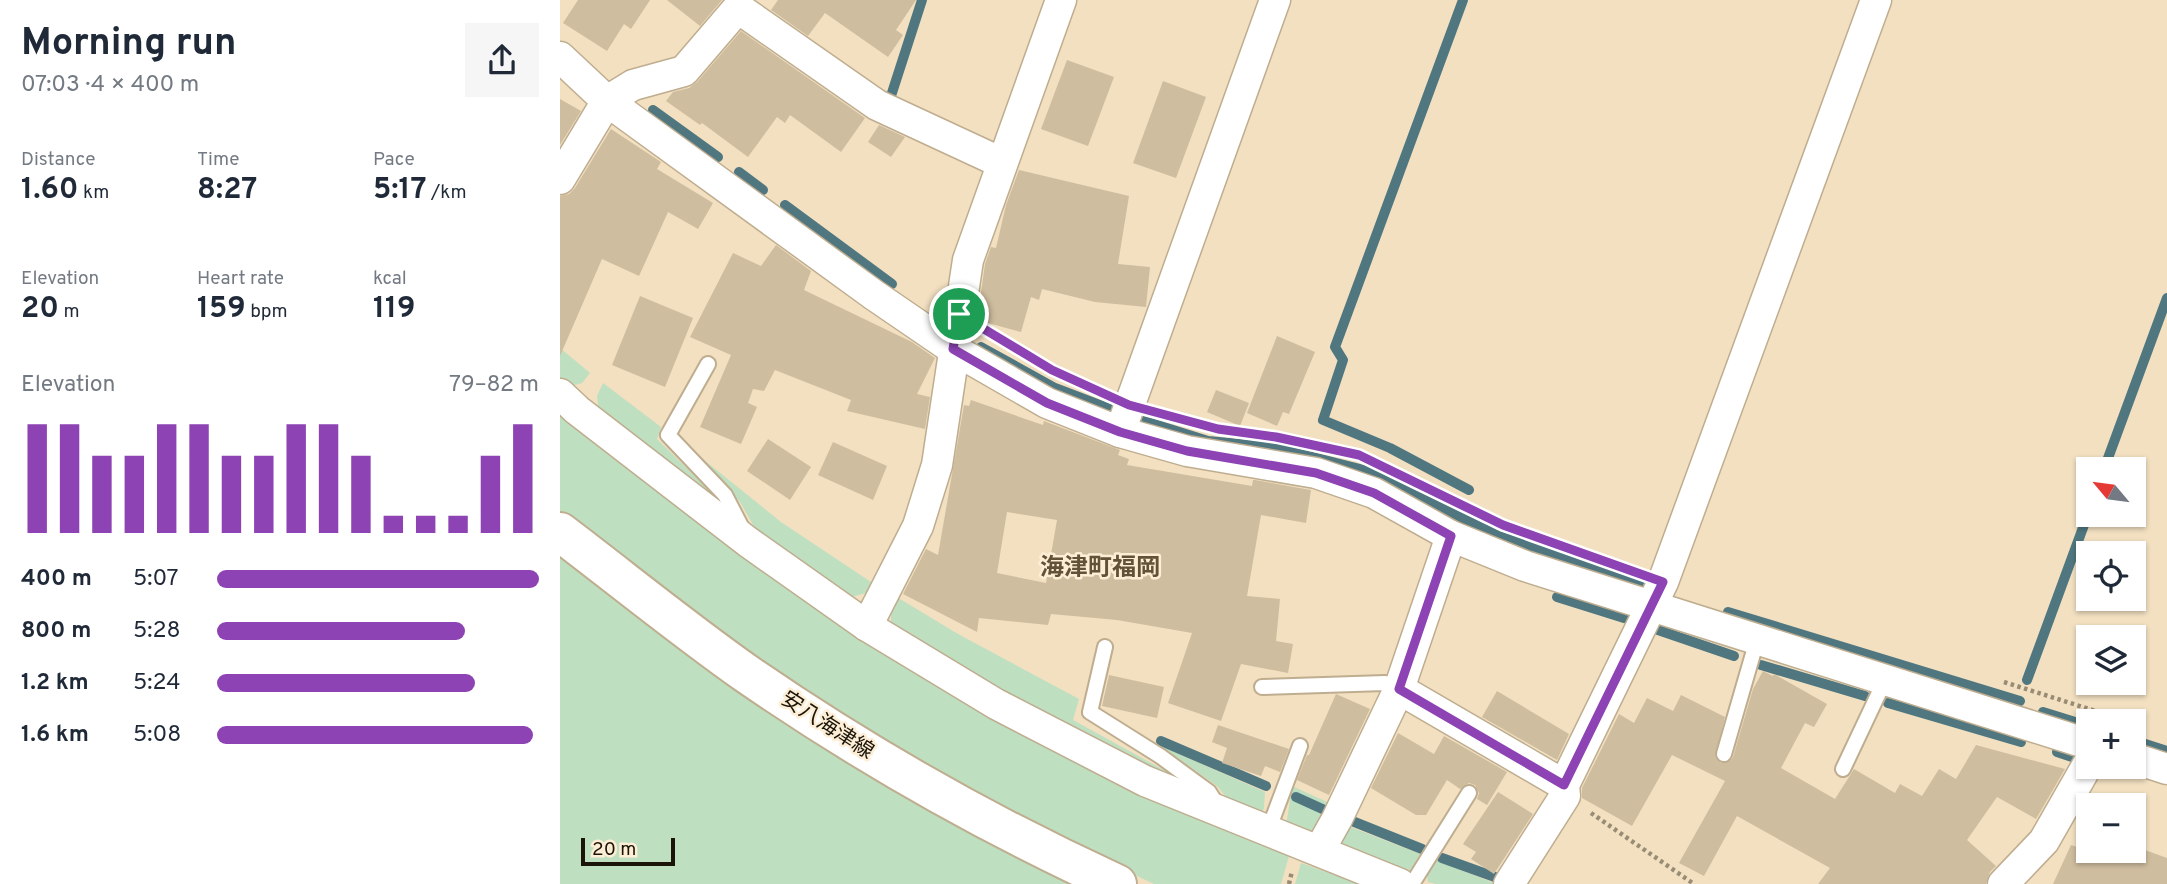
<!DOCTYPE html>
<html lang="en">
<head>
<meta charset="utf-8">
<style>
  :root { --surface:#fff; --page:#f6f6f7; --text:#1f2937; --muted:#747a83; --accent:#8d43b4 }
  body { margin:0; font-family:Overpass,"Noto Sans JP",sans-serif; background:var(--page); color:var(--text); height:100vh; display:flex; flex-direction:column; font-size:26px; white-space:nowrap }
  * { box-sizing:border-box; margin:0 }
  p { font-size:23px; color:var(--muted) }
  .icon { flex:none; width:38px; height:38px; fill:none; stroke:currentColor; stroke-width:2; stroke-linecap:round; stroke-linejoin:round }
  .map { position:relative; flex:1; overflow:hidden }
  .panel { display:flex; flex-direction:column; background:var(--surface); width:560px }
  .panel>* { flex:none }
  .needle { width:46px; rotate:299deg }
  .buttons { position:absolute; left:1516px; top:457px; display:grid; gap:14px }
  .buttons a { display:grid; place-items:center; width:70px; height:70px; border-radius:0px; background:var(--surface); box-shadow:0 2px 5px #0004; font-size:35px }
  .scale { position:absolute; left:21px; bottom:18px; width:94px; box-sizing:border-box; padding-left:7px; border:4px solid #1a1409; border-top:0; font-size:19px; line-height:24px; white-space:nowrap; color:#1a1409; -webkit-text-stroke:5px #fdeed5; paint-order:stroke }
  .pin { position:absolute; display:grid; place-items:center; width:60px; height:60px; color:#fff; margin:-30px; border:4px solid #fff; border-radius:50%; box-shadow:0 2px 7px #0007 }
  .round { display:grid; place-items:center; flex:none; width:74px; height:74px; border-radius:0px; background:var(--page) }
  .headline { display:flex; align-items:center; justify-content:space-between; height:119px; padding:0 21px }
  h1 { font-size:38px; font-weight:700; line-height:52px }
  .stats { display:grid; grid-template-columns:repeat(3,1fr); gap:10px; height:119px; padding:7px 21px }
  .stats div { display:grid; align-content:center }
  .stats b { font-size:30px; font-weight:700 }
  .stats small { font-size:19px; font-weight:400 }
  .stats p { font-size:19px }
  .chart { height:196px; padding:14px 21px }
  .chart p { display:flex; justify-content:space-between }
  .chart svg { width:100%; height:126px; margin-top:7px; stroke:var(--accent); stroke-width:6 }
  ul { padding:0 21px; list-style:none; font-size:23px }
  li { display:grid; grid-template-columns:112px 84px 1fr; align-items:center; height:52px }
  li i { height:18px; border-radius:9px; background:var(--accent) }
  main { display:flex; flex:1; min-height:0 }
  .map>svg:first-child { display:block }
</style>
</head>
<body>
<main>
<section class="panel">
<div class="headline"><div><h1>Morning run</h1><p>07:03 · 4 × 400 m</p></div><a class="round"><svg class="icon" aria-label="share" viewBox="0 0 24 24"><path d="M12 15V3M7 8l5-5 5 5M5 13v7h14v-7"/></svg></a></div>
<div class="stats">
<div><p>Distance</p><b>1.60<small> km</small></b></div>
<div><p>Time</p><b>8:27</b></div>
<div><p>Pace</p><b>5:17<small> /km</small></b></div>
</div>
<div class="stats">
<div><p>Elevation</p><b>20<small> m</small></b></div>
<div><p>Heart rate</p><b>159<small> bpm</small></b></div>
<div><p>kcal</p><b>119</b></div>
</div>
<div class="chart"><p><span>Elevation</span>79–82 m</p>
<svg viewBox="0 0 160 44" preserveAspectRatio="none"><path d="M5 44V6M15 44V6M25 44V17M35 44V17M45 44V6M55 44V6M65 44V17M75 44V17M85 44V6M95 44V6M105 44V17M115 44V38M125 44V38M135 44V38M145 44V17M155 44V6"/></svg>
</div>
<ul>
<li><b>400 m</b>5:07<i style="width:100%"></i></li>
<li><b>800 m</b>5:28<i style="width:77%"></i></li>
<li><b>1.2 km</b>5:24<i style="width:80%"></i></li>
<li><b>1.6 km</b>5:08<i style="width:98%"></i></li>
</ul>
</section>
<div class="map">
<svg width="1607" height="884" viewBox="0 0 1607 884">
  <rect width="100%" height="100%" fill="#f2e0c1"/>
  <!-- green -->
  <g fill="#bedfc0">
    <path d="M0,348l30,25 -8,10 -14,4 -8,-8z"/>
    <path d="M43,383l58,44 -4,12 68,67 -126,-93 -2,-17z"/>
    <path d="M0,409l557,371 172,76 -8,28h-127l-93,-44 -157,-85 -108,-70 -125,-86 -111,-86z"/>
    <path d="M139,456l82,66 93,62 -5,8 -24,7 -82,-57 -23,-40z"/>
    <path d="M0,556c30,24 60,50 92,72 133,96 273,185 421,256h-513z"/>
    <path d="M335,596l63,38 121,65 -6,21 118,65 -124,-54 -176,-101v-26z"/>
    <path d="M599,745l106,47 -1,16 -3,8 -26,-9 -18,-21z"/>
    <path d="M732,786l44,20 -20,27 -9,3 -21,-9z"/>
    <path d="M783,824l77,30 -11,18 -67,-21 -8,-12z"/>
    <path d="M875,859l61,25h-60l-8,-2 -1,-7z"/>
    <path d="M741,863l59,21h-65z"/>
  </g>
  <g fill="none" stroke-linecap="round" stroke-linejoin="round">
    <!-- stream -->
    <g stroke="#50777f" stroke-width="10">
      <path d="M903,0l-128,347 8,13 -20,60 67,28 79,42"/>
      <path d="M330,99l32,-99"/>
      <path d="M93,110l65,47"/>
      <path d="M179,172l24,18"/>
      <path d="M225,205l107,79"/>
      <path d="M421,347l74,41 55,21"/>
      <path d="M578,419l70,22 65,6 91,23 135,66 140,47"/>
      <path d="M1544,469l63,-171"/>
      <path d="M997,597l67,21"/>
      <path d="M1168,612l292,89"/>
      <path d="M1098,630l76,26"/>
      <path d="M1201,665l104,31"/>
      <path d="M1467,680l61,-166"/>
      <path d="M1328,703l133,39"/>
      <path d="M1483,712l45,14"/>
      <path d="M1573,740l34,11"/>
      <path d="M601,741l105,45"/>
      <path d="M1497,752l18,6"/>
      <path d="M736,797l33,15"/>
      <path d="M787,819l75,30"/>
      <path d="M882,858l61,22"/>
    </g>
  </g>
  <!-- building -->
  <g fill="#cfbd9f" fill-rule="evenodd">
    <path d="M18,0h72l-19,29 -7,-5 -17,27 -44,-28z"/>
    <path d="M107,0h55l-22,26z"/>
    <path d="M218,0h138l-20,30 7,5 -15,22 -63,-44 -17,23 -37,-26z"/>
    <path d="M181,31l124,87 -24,34 -51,-37 -5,8 -8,-6 -29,40 -46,-34 -2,2 -34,-24 7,-9 16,-4 8,-6z"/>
    <path d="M507,60l47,17 -26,69 -47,-17z"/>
    <path d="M603,81l43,16 -30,81 -43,-15z"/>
    <path d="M0,99l21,12 -21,34z"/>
    <path d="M319,125l26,12 -14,20 -23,-15z"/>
    <path d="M51,129l50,33 -4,7 56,34 -15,26 -30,-17 -29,64 -37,-17 -42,97v-160l9,-2 6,-6z"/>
    <path d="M459,170l110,26 -11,68 32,3 -4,40 -51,-5 -53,-13 -3,11 -8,-3 -10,35 -44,-12 8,-56 6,-17 5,1 10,-43z"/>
    <path d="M216,245l35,26 -7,19 108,52 23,16 -18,36 13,3 -5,32 -78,-18 4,-11 -76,-30 -11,21 -11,-2 -5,14 9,4 -16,37 -41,-17 31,-72 -41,-18 43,-84 28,13z"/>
    <path d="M80,296l53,22 -28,69 -53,-22z"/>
    <path d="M717,336l38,16 -26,62 -6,-2 -6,14 -30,-13z"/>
    <path d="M656,390l33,13 -9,23 -33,-14z"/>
    <path d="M411,400l72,25 1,-4 76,29 -2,5 11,4 -2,6 125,21 1,-6h2l56,10 -5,33 -45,-8 -14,81 33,3 -4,42 17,3 -5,29 -47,-9 -20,57 -53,-18 24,-70 -75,-13 -66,-6 -3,11 -69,-7 -2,14 -74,-38 23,-45 12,6 26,-150 5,1zM447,512l50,8 -11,63 -49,-10z"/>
    <path d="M208,439l43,28 -21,33 -43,-29z"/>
    <path d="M273,442l54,24 -14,34 -55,-25z"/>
    <path d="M1203,671l10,5 1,-2 53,30 -13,23 -9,-4 -24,45 54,31 19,-30 41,24 5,-9 22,12 17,-27 17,10 20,-34 89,24 -29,50 -39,-22 -30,43 29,26 -6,6 -4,12h-168l12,-16 -93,-52 -33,60 -25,-13 46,-82 -53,-26 -40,71 -50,-28v-10l37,-74 15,9 13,-25 26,13 8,-16 44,22 -10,39 6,7 9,-2 3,-4 20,-68z"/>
    <path d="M549,675l55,12 -7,31 -55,-12z"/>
    <path d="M937,691l72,43 -12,26 -75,-43z"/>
    <path d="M776,694l34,15 -41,86 -32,-15 10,-25h2z"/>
    <path d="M658,725l71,24 -9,23 -15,-6 -4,10 -39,-13 5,-15 -15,-6z"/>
    <path d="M838,733l36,21 10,-18 63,36 -20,33 -10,-6 2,-6 -4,-8 -6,-2 -9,6 -13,-9 -21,35h-10l-45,-27z"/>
    <path d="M938,792l35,22 -39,60 -23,-15 5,-7 -13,-8z"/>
    <path d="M1523,842l5,2v6h57l22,8v26h-114l18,-39 9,3z"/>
  </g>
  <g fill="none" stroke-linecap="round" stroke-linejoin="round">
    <!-- lane casing -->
    <g stroke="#bfad8f" stroke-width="18">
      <g id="lane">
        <path d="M148,364l-40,71 57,60 17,33"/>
        <path d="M545,647l-15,65 70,44 49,36 7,11"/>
        <path d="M702,687l123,-4 14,6"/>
        <path d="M1164,754l33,-114"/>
        <path d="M1283,769l42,-89"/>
        <path d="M708,831l32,-85"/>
        <path d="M852,884l57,-91"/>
      </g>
    </g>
    <!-- street casing -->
    <g stroke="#bfad8f" stroke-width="33">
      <g id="street">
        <path d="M0,57l47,44 267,194 79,54 94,54 73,29 67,19 129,22 58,20 77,43 74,30 563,178"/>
        <path d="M0,179l47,-78 26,-16 51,-14 54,-63 139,97 125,58"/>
        <path d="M0,394l17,16 171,132 119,84 129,78 149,77 255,103"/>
        <path d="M560,432l155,-432"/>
        <path d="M307,626l51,-100 19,-61 31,-205 93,-260"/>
        <path d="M839,689l165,96"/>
        <path d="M1573,758l34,11"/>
        <path d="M759,851l18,-32 62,-130 52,-153"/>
        <path d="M949,884l56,-88 -1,-11 99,-203 213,-582"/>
        <path d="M1443,884l41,-43 44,-77"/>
      </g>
    </g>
    <!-- secondary casing -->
    <g stroke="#bfad8f" stroke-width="42">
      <path id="secondary" d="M0,532c62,47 123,97 187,142 116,80 241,151 370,210"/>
    </g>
    <!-- path -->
    <g stroke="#998c75" stroke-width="4.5" stroke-dasharray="3.5 3.5" stroke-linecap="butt">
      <path d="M1444,682l123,39"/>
      <path d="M1573,723l13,4"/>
      <path d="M1031,813l103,71"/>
      <path d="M729,884l3,-13"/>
    </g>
    <!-- lane -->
    <use href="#lane" stroke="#fff" stroke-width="14"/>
    <!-- street -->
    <use href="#street" stroke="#fff" stroke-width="30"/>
    <!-- secondary -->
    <use href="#secondary" stroke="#fff" stroke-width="38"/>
  </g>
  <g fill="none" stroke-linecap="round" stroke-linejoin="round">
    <!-- route casing -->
    <g stroke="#fff" stroke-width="14">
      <path id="route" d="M399,314l93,56 77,35 89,24 58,8 83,18 144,70 160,57 -99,203 -165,-96 52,-153 -77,-43 -58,-20 -129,-22 -67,-19 -73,-29 -94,-54z"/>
    </g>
    <!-- route -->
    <use href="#route" stroke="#8d43b4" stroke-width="9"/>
  </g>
  <g text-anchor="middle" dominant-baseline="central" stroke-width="5" stroke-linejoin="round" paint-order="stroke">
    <!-- street labels -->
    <g font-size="21" fill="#1a1409" stroke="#fdeed5">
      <text transform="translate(267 726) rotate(33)">安八海津線</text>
    </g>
    <!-- quarter labels -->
    <g font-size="24" font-weight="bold" fill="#625237" stroke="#fdeed5">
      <text x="540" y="569">海津町福岡</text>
    </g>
  </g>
</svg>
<div class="buttons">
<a><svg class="needle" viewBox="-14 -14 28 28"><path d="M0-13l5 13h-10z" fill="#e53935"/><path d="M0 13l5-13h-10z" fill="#747a83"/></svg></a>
<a><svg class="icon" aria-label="locate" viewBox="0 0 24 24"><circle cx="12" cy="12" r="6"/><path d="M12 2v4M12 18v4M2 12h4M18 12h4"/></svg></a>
<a><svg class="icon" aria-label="layers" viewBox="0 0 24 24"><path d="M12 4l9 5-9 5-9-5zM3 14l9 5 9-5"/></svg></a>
<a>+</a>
<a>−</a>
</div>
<div class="scale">20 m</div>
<div class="pin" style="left:399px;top:314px;background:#1e9e55"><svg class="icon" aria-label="arrive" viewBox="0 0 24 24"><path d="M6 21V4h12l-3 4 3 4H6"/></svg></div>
</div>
</main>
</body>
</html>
